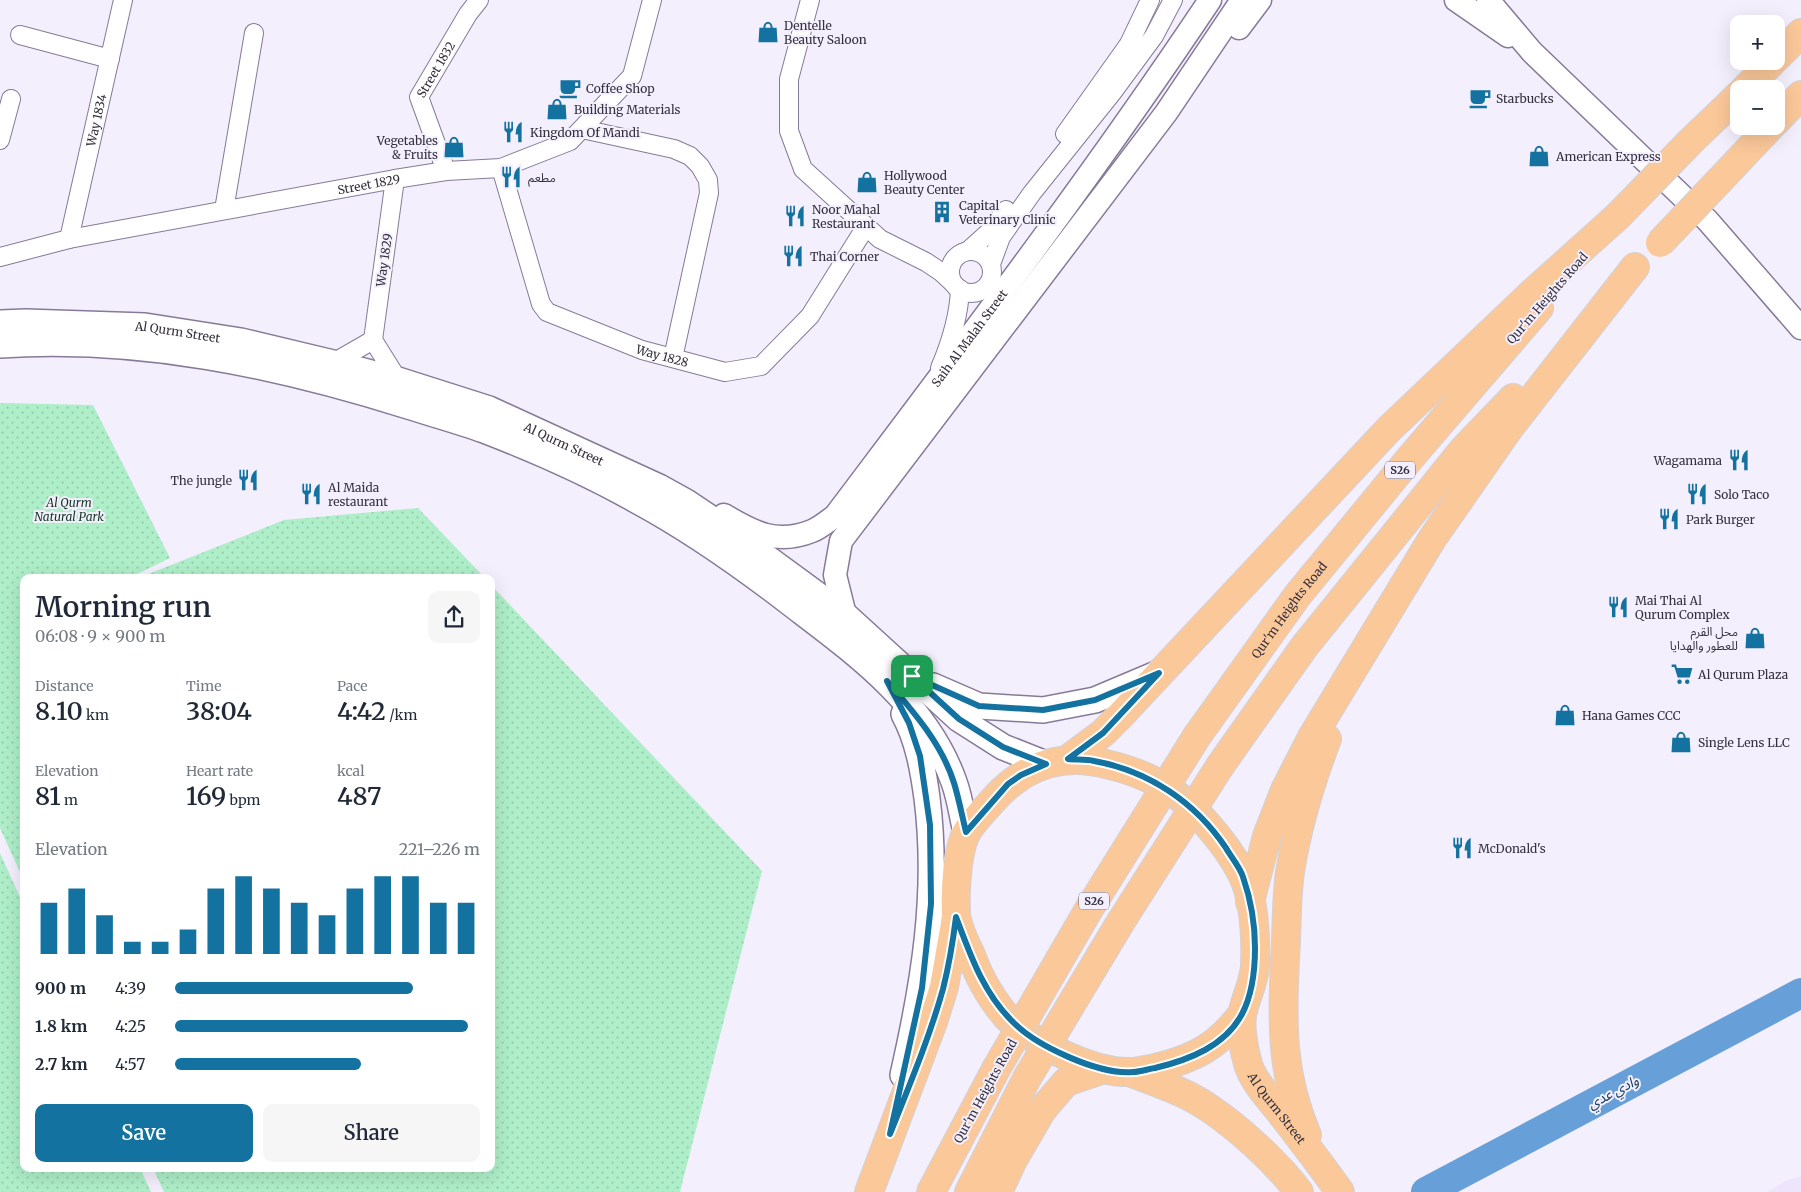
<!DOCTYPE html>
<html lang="en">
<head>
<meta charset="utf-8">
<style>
  :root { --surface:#fff; --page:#f6f6f7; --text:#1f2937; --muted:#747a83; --accent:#1472a0 }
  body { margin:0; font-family:Merriweather,"Noto Sans Arabic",serif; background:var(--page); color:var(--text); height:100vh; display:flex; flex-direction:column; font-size:19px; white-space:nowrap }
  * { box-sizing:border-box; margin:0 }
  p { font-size:16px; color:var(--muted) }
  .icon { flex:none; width:28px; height:28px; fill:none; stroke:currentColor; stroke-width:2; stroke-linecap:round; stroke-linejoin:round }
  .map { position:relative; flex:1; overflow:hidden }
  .panel { position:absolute; left:20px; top:574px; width:475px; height:598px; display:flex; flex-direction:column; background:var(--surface); border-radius:10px; box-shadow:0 5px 20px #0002 }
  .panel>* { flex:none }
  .buttons { position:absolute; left:1730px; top:15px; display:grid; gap:10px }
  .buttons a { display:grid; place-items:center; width:55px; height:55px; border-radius:10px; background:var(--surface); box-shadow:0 5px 20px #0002; font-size:25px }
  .pin { position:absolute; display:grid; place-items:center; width:42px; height:42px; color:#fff; margin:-21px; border-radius:10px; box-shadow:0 2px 8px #0006 }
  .round { display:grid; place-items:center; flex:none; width:52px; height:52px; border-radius:10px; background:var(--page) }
  .overview { display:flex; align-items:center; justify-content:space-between; height:85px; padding:0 15px }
  h1 { font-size:28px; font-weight:600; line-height:38px }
  .metrics { display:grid; grid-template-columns:repeat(3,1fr); gap:8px; height:85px; padding:5px 15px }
  .metrics div { display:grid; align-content:center }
  .metrics b { font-size:25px; font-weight:600 }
  .metrics small { font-size:14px; font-weight:400 }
  .metrics p { font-size:14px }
  .chart { height:140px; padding:10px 15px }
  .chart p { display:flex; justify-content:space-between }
  .chart svg { width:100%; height:90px; margin-top:5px; stroke:var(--accent); stroke-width:6 }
  .primary-button { display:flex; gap:10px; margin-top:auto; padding:10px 15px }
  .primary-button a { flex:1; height:58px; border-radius:10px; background:var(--accent); color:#fff; font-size:20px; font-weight:600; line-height:58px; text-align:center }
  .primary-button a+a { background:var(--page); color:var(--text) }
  ul { padding:0 15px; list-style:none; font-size:16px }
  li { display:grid; grid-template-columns:80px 60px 1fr; align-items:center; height:38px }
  li i { height:12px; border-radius:6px; background:var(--accent) }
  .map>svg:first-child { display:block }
</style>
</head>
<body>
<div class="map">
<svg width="1801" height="1192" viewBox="0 0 1801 1192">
  <defs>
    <pattern id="park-dots" width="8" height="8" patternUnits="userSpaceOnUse" patternTransform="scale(1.25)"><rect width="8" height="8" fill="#aeeec8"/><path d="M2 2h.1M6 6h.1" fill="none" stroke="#96ccad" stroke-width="1.8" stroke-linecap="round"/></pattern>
  </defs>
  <rect width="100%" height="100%" fill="#f4effd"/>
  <!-- built -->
  <path fill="#eee5fd" d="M1801,1176v16h-33l17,-11z"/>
  <!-- park -->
  <g fill="url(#park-dots)">
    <path d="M0,403l93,2 77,153 -39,19 -107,1v303l-24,-53z"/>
    <path d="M418,508l66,69h-343l143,-57z"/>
    <path d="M491,585l271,286 -82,321h-516l-11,-24h338z"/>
    <path d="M0,853l24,53v262h116l11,24h-151z"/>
  </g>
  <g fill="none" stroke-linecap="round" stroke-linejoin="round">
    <!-- river -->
    <path stroke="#67a0d8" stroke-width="30" d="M1426,1192l375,-199"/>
    <!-- minor casing -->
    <g stroke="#867a98" stroke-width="20">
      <g id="minor">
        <path d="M810,0l-21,79v52l14,38 77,70 46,23 15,10 14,13"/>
        <path d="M20,35l90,24"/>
        <path d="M582,129l92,20 16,7 10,10 8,14 1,13 -36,165"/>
        <path d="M1065,134l64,-90 21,-44"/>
        <path d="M0,140l11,-41"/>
        <path id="s1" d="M501,168l40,136 6,8 95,38 83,22 36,-6 49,-50 55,-88"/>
        <path id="s2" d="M446,171l-27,-74 49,-83 11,-14"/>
        <path d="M395,179l-22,161 25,40"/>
        <path d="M224,210l30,-177"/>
        <path id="s3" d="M69,239l54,-239"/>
        <path d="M968,251l20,-18 18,-23"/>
        <circle cx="971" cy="272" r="21"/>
        <path id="s4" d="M0,257l69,-18 326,-60 51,-8 55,-3 69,-27 62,-65 20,-76"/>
        <path d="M991,264l10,-27 31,-44 80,-100 42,-57 19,-36"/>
        <path d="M333,363l40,-23"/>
        <path d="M940,368c11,-26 19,-51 20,-79"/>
      </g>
    </g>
    <!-- tertiary casing -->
    <g stroke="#867a98" stroke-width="25">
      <g id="tertiary">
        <path d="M1456,0l52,36"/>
        <path d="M1488,0l44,52 176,169 93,107"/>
        <path d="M1239,28l21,-28"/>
        <path id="s5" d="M724,515c30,18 53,30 88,16 8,-3 16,-10 23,-15 128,-170 257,-339 375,-516"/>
        <path d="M845,615l-10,-40 6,-34 325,-428 76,-113"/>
      </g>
    </g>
    <!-- secondary casing -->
    <g stroke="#867a98" stroke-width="28">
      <g id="secondary">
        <path id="s6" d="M0,323l26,-1 119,4 96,15 92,22 65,17 91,29 170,78 27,15 51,34 108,79 114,104 44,28 43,17"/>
        <path d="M0,345c140,-9 274,19 408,61 25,8 51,15 76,24 52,20 104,43 152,70 54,29 105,65 153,102 64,49 137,100 165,180 6,16 8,34 12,50"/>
        <path d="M933,686l46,20 64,4 52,-10 64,-27"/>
        <path d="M903,1075c21,-92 36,-182 24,-277 -4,-29 -9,-58 -23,-84"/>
      </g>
    </g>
    <!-- primary casing -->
    <g stroke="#d3d1d4" stroke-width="30">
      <g id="primary">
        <path d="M1776,58l25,-25"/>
        <path d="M1745,89l28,-28"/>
        <path d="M1776,121l25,-26"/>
        <path d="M1690,142l49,-47"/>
        <path d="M1720,180l51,-54"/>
        <path id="s7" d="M1197,736l100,-140 114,-139 128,-149"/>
        <path d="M1068,759l35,-26 16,-16 271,-289 140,-133 88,-79"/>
        <path d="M1220,766l84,-119 159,-197 50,-52"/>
        <path d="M1250,902l17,-66 18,-46 27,-53 120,-198 78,-112 125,-160"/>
        <path id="s8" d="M1242,1014c-24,32 -48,45 -87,54 -7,1 -16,4 -23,4 -36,2 -91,-25 -118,-48 -18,-16 -35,-46 -43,-69 -6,-13 -15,-29 -15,-44 -1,-21 1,-63 12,-81 8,-12 20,-24 30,-35 32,-33 69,-42 112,-30 17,4 35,11 50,19 30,16 67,60 82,90 13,26 14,63 13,92 -1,17 -9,30 -12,45 -4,14 1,39 5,53 5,17 21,34 32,48 21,27 41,53 60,80"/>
        <path d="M1132,1073c26,10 54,19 77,35 30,20 68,55 90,84"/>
        <path d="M1307,1135c-26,-60 -25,-112 -22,-176 2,-28 1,-59 5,-87 7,-45 21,-91 37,-133"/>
        <path d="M869,1192l64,-170 11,-35 12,-69"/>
        <path d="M931,1192l65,-123"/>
        <path d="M969,1192l58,-114"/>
        <path d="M998,1192l15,-32 29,-50 24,-28 38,-13"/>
      </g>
    </g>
    <!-- minor -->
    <use href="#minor" stroke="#fff" stroke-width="18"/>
    <!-- tertiary -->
    <use href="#tertiary" stroke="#fff" stroke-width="22"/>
    <!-- secondary -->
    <use href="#secondary" stroke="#fff" stroke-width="25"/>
    <!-- primary -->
    <use href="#primary" stroke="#fbc89a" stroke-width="28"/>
    <!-- primary-bridge casing -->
    <g stroke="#d3d1d4" stroke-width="30" stroke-linecap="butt">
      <g id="primary-bridge">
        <path d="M1618,216l72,-74"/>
        <path d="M1660,243l60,-63"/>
        <path d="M996,1069l93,-160 108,-173"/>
        <path d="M1027,1078l93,-155 100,-157"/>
      </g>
    </g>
    <!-- primary-bridge -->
    <use href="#primary-bridge" stroke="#fbc89a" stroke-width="28"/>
  </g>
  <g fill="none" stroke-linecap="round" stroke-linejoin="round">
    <!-- route casing -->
    <g stroke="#fff" stroke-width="10">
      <path id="route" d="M1159,673l-56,60 -35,26c8,1 18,0 26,2 55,10 101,41 132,87 5,9 14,19 17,29 8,23 12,47 12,71 0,22 -2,45 -13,66 -17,32 -53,46 -87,54 -7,1 -15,4 -22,4 -34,3 -97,-26 -120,-50 -30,-29 -43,-68 -57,-105 -3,24 -7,48 -13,72 -14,50 -34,97 -53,145l32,-146 9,-84 -1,-79 -10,-69 -11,-33 -22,-42c26,30 55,63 67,102 5,16 8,33 12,49l42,-48 13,-9 25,-11 -43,-17 -44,-28 -47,-43 67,30 64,4 52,-10z"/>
    </g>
    <!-- route -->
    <use href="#route" stroke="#1472a0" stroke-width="6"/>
  </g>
  <!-- icons -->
  <defs>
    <g id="shop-bare" transform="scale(1.725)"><path d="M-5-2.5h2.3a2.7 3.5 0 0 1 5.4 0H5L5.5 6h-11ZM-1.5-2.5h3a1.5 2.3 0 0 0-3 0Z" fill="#1472a0" stroke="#f4effd" stroke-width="2.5" paint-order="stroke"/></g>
    <g id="cafe-bare" transform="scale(1.725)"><path d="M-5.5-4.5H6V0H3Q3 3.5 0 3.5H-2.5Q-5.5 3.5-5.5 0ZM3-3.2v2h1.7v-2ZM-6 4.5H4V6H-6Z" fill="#1472a0" stroke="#f4effd" stroke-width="2.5" paint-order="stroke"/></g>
    <g id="restaurant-bare" transform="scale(1.725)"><path d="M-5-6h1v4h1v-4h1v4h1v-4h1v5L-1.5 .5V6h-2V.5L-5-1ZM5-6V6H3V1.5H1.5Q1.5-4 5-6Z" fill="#1472a0" stroke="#f4effd" stroke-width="2.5" paint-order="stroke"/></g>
    <g id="building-bare" transform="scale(1.725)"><path d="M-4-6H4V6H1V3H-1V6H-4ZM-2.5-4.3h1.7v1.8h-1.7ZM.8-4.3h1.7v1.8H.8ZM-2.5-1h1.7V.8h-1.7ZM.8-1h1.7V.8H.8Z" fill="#1472a0" stroke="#f4effd" stroke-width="2.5" paint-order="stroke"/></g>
    <g id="supermarket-bare" transform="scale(1.725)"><path d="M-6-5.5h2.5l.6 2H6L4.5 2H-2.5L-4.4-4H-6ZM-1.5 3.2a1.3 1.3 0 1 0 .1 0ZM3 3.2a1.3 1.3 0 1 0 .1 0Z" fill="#1472a0" stroke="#f4effd" stroke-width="2.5" paint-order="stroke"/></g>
  </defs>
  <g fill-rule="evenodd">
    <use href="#shop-bare" x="768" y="32"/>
    <use href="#cafe-bare" x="570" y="88"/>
    <use href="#cafe-bare" x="1480" y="98"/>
    <use href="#shop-bare" x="557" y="109"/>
    <use href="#restaurant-bare" x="513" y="132"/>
    <use href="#shop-bare" x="454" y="147"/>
    <use href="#shop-bare" x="1539" y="156"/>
    <use href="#restaurant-bare" x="511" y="177"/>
    <use href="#shop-bare" x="867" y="182"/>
    <use href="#building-bare" x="942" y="212"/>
    <use href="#restaurant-bare" x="795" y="216"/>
    <use href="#restaurant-bare" x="793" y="256"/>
    <use href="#restaurant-bare" x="1739" y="460"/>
    <use href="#restaurant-bare" x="248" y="480"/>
    <use href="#restaurant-bare" x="311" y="494"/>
    <use href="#restaurant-bare" x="1697" y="494"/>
    <use href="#restaurant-bare" x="1669" y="519"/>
    <use href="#restaurant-bare" x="1618" y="607"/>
    <use href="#shop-bare" x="1755" y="638"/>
    <use href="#supermarket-bare" x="1682" y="674"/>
    <use href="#shop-bare" x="1565" y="715"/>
    <use href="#shop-bare" x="1681" y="742"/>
    <use href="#restaurant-bare" x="1462" y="848"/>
  </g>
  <g text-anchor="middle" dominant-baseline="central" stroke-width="4" stroke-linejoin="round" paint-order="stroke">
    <!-- shield labels -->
    <g fill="#f4effd" stroke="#6e6977" stroke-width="1">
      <rect x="1385" y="461.5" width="30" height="17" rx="4"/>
      <rect x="1079" y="892.5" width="30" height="17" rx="4"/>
    </g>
    <g font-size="11" font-weight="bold" fill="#35303d">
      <text x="1400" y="470">S26</text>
      <text x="1094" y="901">S26</text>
    </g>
    <!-- poi labels -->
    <g font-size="12" fill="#35303d" stroke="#f4effd" text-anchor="start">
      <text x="784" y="25">Dentelle<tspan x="784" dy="14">Beauty Saloon</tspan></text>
      <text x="586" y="88">Coffee Shop</text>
      <text x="1496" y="98">Starbucks</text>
      <text x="574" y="109">Building Materials</text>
      <text x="530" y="132">Kingdom Of Mandi</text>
      <text x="438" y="140" text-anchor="end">Vegetables<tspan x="438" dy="14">&amp; Fruits</tspan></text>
      <text x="1556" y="156">American Express</text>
      <text x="884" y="175">Hollywood<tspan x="884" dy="14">Beauty Center</tspan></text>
      <text x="528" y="177">مطعم</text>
      <text x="959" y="205">Capital<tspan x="959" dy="14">Veterinary Clinic</tspan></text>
      <text x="812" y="209">Noor Mahal<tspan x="812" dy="14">Restaurant</tspan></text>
      <text x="810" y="256">Thai Corner</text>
      <text x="1722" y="460" text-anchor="end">Wagamama</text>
      <text x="232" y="480" text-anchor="end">The jungle</text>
      <text x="328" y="487">Al Maida<tspan x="328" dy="14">restaurant</tspan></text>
      <text x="1714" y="494">Solo Taco</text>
      <text x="1686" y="519">Park Burger</text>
      <text x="1635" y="600">Mai Thai Al<tspan x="1635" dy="14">Qurum Complex</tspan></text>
      <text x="1738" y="631" text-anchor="end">محل القرم<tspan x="1738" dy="14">للعطور والهدايا</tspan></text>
      <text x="1698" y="674">Al Qurum Plaza</text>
      <text x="1582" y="715">Hana Games CCC</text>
      <text x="1698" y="742">Single Lens LLC</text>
      <text x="1478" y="848">McDonald's</text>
    </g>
    <!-- street labels -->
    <g font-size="12" fill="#35303d" stroke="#f4effd">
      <text stroke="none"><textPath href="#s2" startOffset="111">Street 1832</textPath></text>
      <text stroke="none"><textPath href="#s3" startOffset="122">Way 1834</textPath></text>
      <text stroke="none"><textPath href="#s4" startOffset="376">Street 1829</textPath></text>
      <text transform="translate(384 260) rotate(-82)">Way 1829</text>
      <text transform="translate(1547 298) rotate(-49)">Qur'm Heights Road</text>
      <text stroke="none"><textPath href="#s6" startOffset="178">Al Qurm Street</textPath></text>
      <text stroke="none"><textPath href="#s5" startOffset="344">Saih Al Malah Street</textPath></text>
      <text stroke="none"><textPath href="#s1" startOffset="275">Way 1828</textPath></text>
      <text stroke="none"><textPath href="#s6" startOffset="582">Al Qurm Street</textPath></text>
      <text stroke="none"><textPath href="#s7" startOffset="156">Qur'm Heights Road</textPath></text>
      <text transform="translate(985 1091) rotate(-61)">Qur'm Heights Road</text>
      <text stroke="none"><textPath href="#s8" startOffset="1062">Al Qurm Street</textPath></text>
    </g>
    <!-- park labels -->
    <g font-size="12" font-style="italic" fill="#133724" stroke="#f4effd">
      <text x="69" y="502">Al Qurm<tspan x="69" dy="14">Natural Park</tspan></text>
    </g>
    <!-- water labels -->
    <g font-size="14" font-style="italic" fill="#143d62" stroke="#f4effd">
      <text transform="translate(1613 1092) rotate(-28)">وادي عدي</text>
    </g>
  </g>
</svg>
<div class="buttons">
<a>+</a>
<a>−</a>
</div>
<div class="pin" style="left:912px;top:676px;background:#1e9e55"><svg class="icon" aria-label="arrive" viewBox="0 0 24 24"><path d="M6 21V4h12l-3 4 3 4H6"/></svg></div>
<section class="panel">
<div class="overview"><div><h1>Morning run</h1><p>06:08 · 9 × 900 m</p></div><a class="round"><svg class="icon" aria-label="share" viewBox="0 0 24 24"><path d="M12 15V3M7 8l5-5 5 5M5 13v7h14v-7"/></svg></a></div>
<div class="metrics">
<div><p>Distance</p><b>8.10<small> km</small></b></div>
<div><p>Time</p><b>38:04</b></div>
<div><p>Pace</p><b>4:42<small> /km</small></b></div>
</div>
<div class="metrics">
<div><p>Elevation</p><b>81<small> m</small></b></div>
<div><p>Heart rate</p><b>169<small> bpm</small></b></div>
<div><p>kcal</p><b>487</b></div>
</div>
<div class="chart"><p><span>Elevation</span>221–226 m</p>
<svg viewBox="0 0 160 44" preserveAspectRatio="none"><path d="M5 44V19M15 44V12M25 44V25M35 44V38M45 44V38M55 44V32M65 44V12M75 44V6M85 44V12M95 44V19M105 44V25M115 44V12M125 44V6M135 44V6M145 44V19M155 44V19"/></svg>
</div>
<ul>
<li><b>900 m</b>4:39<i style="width:78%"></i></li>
<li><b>1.8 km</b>4:25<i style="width:96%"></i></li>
<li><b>2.7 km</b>4:57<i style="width:61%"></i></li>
</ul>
<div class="primary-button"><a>Save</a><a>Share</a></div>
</section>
</div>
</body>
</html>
